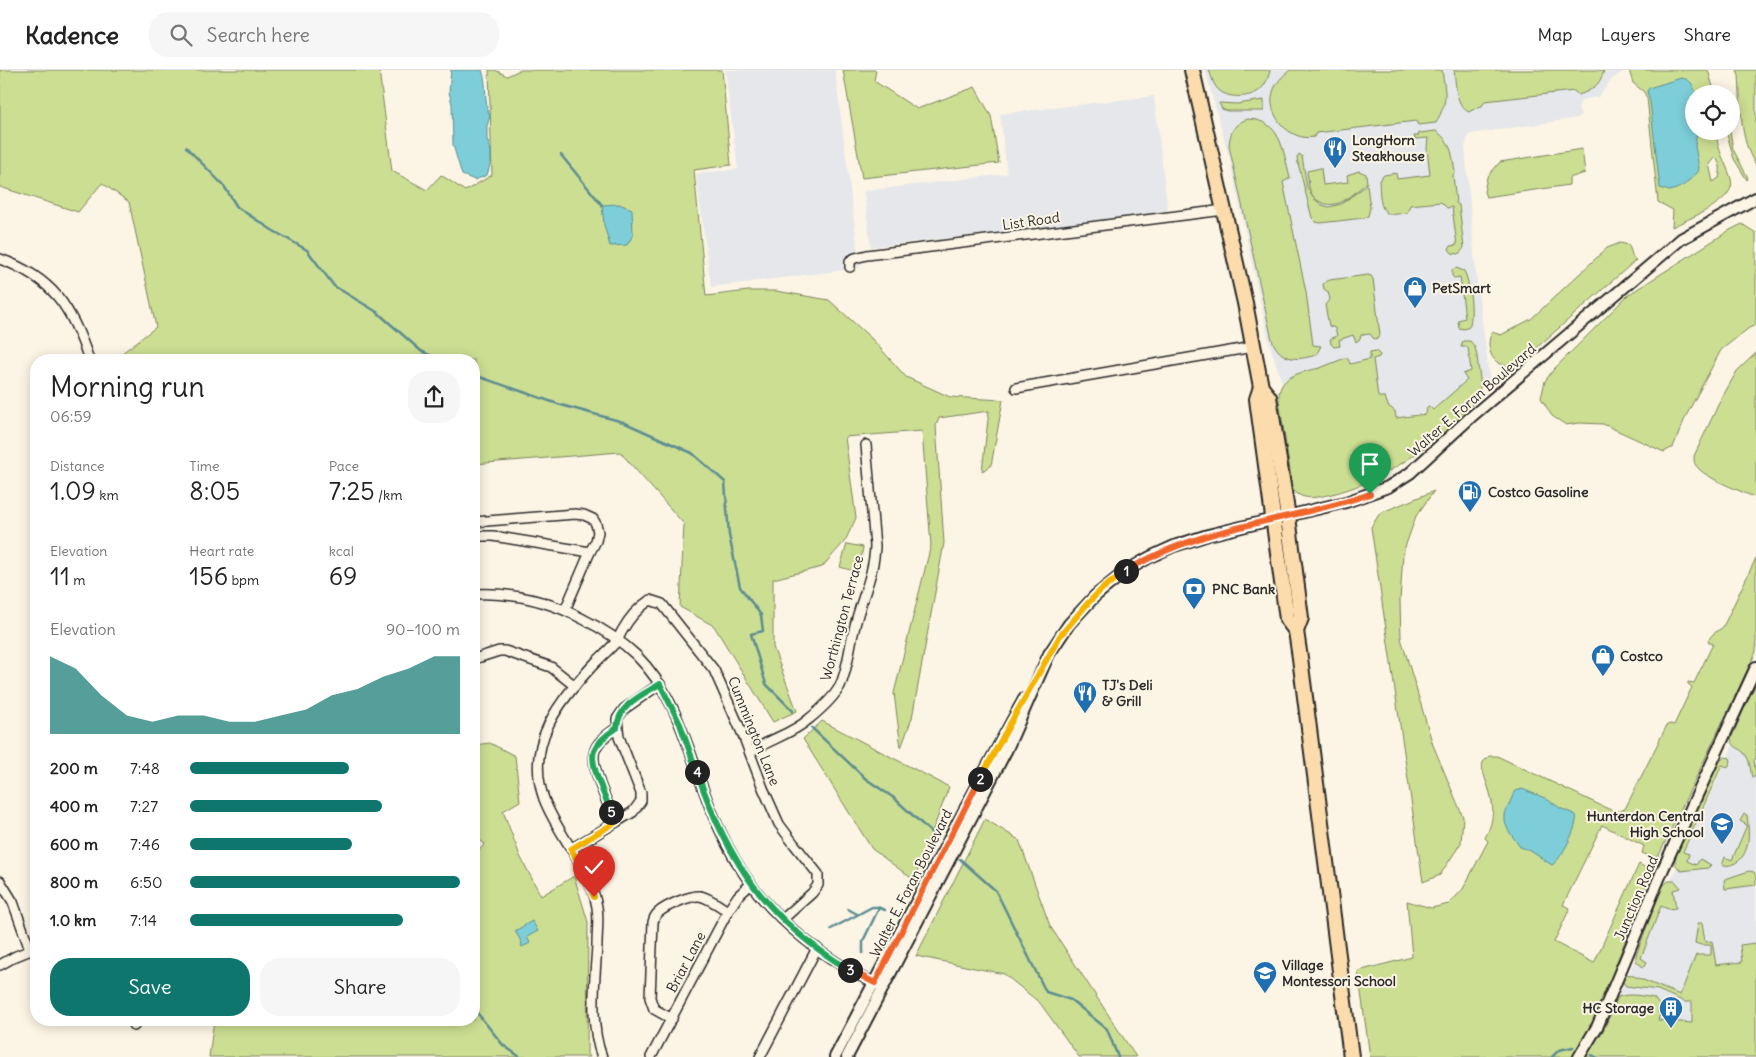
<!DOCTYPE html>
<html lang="en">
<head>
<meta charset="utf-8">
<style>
  :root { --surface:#fff; --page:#f6f6f6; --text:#222; --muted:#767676; --line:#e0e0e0; --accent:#0f766e }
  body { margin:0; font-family:Delius,sans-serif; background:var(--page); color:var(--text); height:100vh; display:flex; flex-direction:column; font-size:19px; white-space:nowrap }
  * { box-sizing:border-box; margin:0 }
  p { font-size:16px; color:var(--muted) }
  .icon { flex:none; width:28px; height:28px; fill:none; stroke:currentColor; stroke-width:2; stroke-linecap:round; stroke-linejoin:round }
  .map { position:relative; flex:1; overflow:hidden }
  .side { position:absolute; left:30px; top:284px; width:450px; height:672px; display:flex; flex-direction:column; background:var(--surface); border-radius:20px; box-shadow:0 2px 12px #0003 }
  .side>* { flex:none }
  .tools { position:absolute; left:1685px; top:15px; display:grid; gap:10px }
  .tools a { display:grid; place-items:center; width:55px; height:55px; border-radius:50%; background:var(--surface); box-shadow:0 2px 12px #0003; font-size:25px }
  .pin { position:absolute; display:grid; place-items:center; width:42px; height:42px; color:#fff; margin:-51px -21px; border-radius:50% 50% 50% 0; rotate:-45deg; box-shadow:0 0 5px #0007 }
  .pin .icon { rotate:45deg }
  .km { position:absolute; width:25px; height:25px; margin:-12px; border-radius:50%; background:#222; color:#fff; font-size:14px; line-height:25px; text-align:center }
  .round { display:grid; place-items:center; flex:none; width:52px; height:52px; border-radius:20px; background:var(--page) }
  .overview { display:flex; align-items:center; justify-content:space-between; height:85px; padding:0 20px }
  h1 { font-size:28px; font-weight:600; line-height:38px }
  .stats { display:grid; grid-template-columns:repeat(3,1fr); gap:8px; height:85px; padding:5px 20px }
  .stats div { display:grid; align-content:center }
  .stats b { font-size:25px; font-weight:600 }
  .stats small { font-size:14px; font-weight:400 }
  .stats p { font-size:14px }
  .chart { height:140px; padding:10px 20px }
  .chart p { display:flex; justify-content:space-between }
  .chart svg { width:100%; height:90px; margin-top:5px; fill:var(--accent); opacity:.7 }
  .button { display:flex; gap:10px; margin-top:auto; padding:10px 20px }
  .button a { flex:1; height:58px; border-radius:20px; background:var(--accent); color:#fff; font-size:20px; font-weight:600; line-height:58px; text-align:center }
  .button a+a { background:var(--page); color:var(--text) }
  ul { padding:0 20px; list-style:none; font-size:16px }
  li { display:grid; grid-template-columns:80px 60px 1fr; align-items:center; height:38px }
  li i { height:12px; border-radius:6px; background:var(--accent) }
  header { display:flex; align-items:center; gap:30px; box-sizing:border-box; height:70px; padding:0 25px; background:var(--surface); border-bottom:1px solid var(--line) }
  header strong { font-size:24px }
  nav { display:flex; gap:28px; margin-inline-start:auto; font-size:18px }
  .search { width:350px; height:45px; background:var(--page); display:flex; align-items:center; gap:12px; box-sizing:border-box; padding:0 18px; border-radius:20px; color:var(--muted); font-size:19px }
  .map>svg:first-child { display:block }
</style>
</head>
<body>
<header>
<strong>Kadence</strong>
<div class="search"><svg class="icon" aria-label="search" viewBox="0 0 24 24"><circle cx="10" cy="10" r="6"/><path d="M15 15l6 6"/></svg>Search here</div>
<nav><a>Map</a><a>Layers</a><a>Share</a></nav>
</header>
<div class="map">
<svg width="1756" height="987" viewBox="0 0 1756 987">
  <rect width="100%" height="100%" fill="#fcf5e5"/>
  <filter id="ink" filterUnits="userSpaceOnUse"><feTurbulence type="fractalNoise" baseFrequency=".02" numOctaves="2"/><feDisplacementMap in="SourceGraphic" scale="10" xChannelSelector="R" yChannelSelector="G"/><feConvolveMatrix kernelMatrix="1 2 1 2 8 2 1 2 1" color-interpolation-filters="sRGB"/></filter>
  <g filter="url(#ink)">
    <!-- built -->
    <g fill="#e5e7ea">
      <path d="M725,0h110l25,198 -149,19 -15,-113 42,-5z"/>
      <path d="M1205,0h421l-14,9 -14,18 -12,2 -6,3 -2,7 3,6 -3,3 -108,16 -5,12 10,119 15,117 -66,31 -29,5 -110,-26 -16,-50 -39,-182z"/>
      <path d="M1154,26l14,117 -297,34 -7,-56 143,-17 -7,-60z"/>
      <path d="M1756,624v363h-172l29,-49z"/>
    </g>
    <!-- green -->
    <g fill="#ccde92" stroke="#7c845e" fill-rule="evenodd">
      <path d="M0,0h379l13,101 35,19 14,-15 24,16 27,-16 -3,-105h6l12,6 13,-6h202l9,95 -37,5 12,126 42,-5h28l53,9 43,39 34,38 44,20 53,3 -12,66 -9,5 7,-60 -50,7 -3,8 8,117 -32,175 -11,30 -7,-55 37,-148 -9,-114 -77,6 11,81 -11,23 -23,26 -49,12v68l24,64 -24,11 -59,-96 -34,-19 4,-83 -64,-72 -146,12v-104h-361l43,-33 -27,-125 -27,-19 -24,29 -78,-25z"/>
      <path d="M843,0h33l-2,11 43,28 58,-22 16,29 8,47 -137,15z"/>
      <path d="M1209,0h61v1c-2,7 -4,13 -9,18 -9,9 -32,10 -41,2 -7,-5 -8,-14 -11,-21z"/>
      <path d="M1290,0h152c4,26 6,30 -6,53l-18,2 -2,-4 -100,12 -2,4c-24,5 -48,-22 -41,-45 3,-10 10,-16 17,-22z"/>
      <path d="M1454,0h150c-3,14 -12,21 -26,25l-4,-4 -89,10 -3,5 -4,1 -9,5c-14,-6 -13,-29 -15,-42z"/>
      <path d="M1629,0h79l7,24h-21v37h22c1,20 10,31 15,48 7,22 -44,40 -59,48l1,-17 -15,-8 -11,-104 -3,-6 -11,-9zM1715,87c6,7 6,12 4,21l-6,4 -4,-18z"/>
      <path d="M1737,0h19v95c-17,-25 -15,-61 -17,-90z"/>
      <path d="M1264,30v11h-37l-5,-2 -3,-6 18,1z"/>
      <path d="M1248,49c34,1 35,33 42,59l-7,4 23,110 7,53 8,1 -5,9c-19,6 -36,6 -44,-15l-43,-194c1,-14 5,-23 19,-27z"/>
      <path d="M1436,61c16,11 16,23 19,41l-2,3 3,28 3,2 5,43 -5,6 -7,-1 -3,-4 1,-3 7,-1 -5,-38 -5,1 -6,-6 -31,3 -3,8c-5,0 -12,2 -17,1 -12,-2 -10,-25 -11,-34l5,-5 12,-2 1,6 33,-4 -3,-27 1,-10 -13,1 -1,-3h4l1,-3z"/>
      <path d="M1726,61h4l3,18 15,29 -1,2 -13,-21z"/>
      <path d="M1582,79l3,24 -16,5v7l-83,12 -2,-5 3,-15 13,-15z"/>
      <path d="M1299,84l3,2 5,31 6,11 9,7 7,2 12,-3 26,-19 3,23 -2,8 -4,2 -44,5 -4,-1 -4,-4 -14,-55 -1,-5z"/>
      <path d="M1321,98l2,17 25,-3 -1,-7 12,-4 7,3 1,9c-8,5 -14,13 -22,17 -14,9 -32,4 -36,-13 -1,-5 -1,-11 -2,-16z"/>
      <path d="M1742,154l14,9v92l-7,3 -28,22 -35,66 -13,31 -9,5 -61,-28 -24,-1 -13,2 -14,-9 -11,-18 4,-17 9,-12 74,-74 102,-65z"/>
      <path d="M1620,173l9,2 4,13 3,2 -120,106c-4,0 -9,0 -12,-1 -15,-3 -18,-22 -12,-33l9,3 30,-16 76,-71z"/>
      <path d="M1456,198l8,3c6,10 10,45 5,56l-5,2 -5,-1 -1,-8 7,-2 -5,-41 -6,1 -2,-2v-6z"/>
      <path d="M1368,205l3,1 2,3 7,56 -2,3 -4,1 -4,-5 -9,1 -1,4 -4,3 -3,-7 -14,5 1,6 -6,1 -3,-3 -1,-5 7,-3 -2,-8 -6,-2 -4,-21 5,-6 -2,-7 -4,-3 -1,-5 6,-4z"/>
      <path d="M1463,271h7c7,6 7,16 8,24 1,9 4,18 1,27 -6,14 -18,25 -29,35 -35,30 -73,56 -118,67 -14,3 -28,8 -39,-4l-14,-90c-2,-24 22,-28 41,-32 8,-3 17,-7 25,-10h3l2,6 20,-5v-7l6,-1 4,4 -1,2 -6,2 5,38h7l3,9 7,5 1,7 30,-4 1,-7 2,-1 4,4 34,-30 -4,-6 8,-3 -3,-24h-7z"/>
      <path d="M1756,283v145c-15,-7 -48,-19 -58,-30 -4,-4 -4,-7 -4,-12l26,-55 17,-30z"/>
      <path d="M1434,421l-18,25 -13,37 -3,48 1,37 32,107 30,72 -2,26 -21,32 -17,7 -52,-355 9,-14z"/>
      <path d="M847,474l16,3 -3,19 -6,5 -14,-4z"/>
      <path d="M1756,488v94l-97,203 -3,2h-5l-9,-4 2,-7 -42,-21 -39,80 7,3 -16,34 40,21 45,-99c16,8 11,13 6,26 -12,32 -25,63 -37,95 -10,24 -18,53 -37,72h-201l-12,-86 54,-14 -5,-56 24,7 18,-4 14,-15 25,-48 -3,-3c11,-21 9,-35 1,-57 -2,-7 -5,-13 -3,-19l6,-6h8l107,51 12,5 9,-3 42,-84 3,-1 4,1 18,-38 -4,-3v-2l6,1 19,-39 -4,-2 -1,-2 5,-6 10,-7z"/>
      <path d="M1756,611v77l-2,2 2,16 -4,1c-2,-8 -2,-18 -8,-24 -6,-6 -11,-6 -13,-14z"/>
      <path d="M822,651l127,66 -35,93 -42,-31 -69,-110z"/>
      <path d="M490,673l25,13 5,45 -17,10 17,45 21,40 33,-20 14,46 -1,132 2,3h-380l5,-37h260v-165l11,-11 -11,-8v-91z"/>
      <path d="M1725,687l5,1 1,3 -3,6 -6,-2 -39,87 6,2 -2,7 9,4 4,-6 11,6 -3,3 -27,3 -6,-7v-9l42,-92z"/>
      <path d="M1744,744l3,1c3,20 4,51 -25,51l3,-9 7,3 15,-35 -7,-4z"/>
      <path d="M985,749l34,21 31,86 86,131h-57l-39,-54 -36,-29 -88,-18z"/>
      <path d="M1749,801l5,1 2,4v9l-31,4 -1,-9 1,-1z"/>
      <path d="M1668,811h7l6,7 -8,2 3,18 -8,1 -7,-3 -20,52 6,4 -2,4 -2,1 -7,-6v-6l26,-68z"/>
      <path d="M1698,853h4l3,19 7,-1 4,24 26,-3 -2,-17 16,-2v114h-171l18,-26 15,-34c11,-4 25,-1 36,1l8,11 -4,11 34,3v-21h-7l-27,-12 -32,-4 -4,-5 4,-7 5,1 49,20 16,-40h15v-10h-10l-6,-2z"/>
    </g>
    <!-- water -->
    <g fill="#7eced9" stroke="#5d8d93">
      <path d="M451,0h31c6,15 1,31 8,46l-3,10v13l4,12v11l-4,13 -12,5 -13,-5 -9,-30 -1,-41 -3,-12z"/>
      <path d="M1681,8c10,1 12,7 15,16h-2v37h3l-2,15 4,22 -1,4 -14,13 -8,4 -7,2 -9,-3 -10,-86 -3,-11 2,-3z"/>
      <path d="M619,134l13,5 1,26 -6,10 -17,1 -6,-21 -2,-20z"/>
      <path d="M1522,719l23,9 15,10 16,7c3,10 -15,45 -24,50l-23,-15 -9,-3 -12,-17 -3,-8v-8l8,-19 3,-4z"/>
      <path d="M532,851l6,10 -11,6 3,6 -8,4 -1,-2 1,-2 -7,-12z"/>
    </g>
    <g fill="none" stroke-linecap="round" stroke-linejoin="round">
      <!-- stream -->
      <g stroke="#5d8d93" stroke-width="2.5">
        <path d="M186,77l38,39 13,21 35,23 35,20 27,36 43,26 44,39 19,9"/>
        <path d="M561,85l41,50"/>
        <path d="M474,305l87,30 62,17 69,31 33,29 4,53 11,52 21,28 2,16 -12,3 15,50 27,27"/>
        <path d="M812,658l54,51 28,19 41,38"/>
        <path d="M960,789l36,32 50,101 25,8 36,29 11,28"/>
        <path d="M848,839l9,5"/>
        <path d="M831,859l41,-22h5l8,3"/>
        <path d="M863,883v-12l16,-33"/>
        <path d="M474,939l29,36 17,12"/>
        <path d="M1592,985l4,2"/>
        <path d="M1552,987l7,-7 14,-3"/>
      </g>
      <!-- minor casing -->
      <g stroke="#2b2b2b" stroke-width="12">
        <g id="minor">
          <path d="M0,189c53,19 72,49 89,101"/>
          <path d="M850,197v-6l5,-3 12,-3 357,-45"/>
          <path d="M1016,318l237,-41"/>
          <path d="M474,452l101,-8 9,1 9,4 3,5 2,8 -2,9 -6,11 -25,58"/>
          <path d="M474,466h19l97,16"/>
          <path d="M474,524c38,-2 75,7 109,25 20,10 37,21 53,36 42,41 53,100 74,152 9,23 20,46 34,67 32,49 84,88 136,112"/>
          <path d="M474,589l25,-8h6l46,16 24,19"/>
          <path d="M750,683c18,-14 41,-18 59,-34 11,-9 24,-20 31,-33 8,-17 9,-38 14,-56 6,-29 20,-54 21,-84l-9,-101"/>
          <path d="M616,752c-7,-14 -27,-58 -21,-72 3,-9 14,-17 22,-22"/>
          <path d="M571,779l62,-37 8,-11v-8l-22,-56 -2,-18 7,-10 36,-25"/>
          <path d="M0,811l13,21 17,48"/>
          <path d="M0,895l16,-9 20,-8"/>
          <path d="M672,949l-18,-10 -4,-11 3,-76c1,-4 2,-7 6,-10 7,-6 31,-17 41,-16 10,2 19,10 28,15"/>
          <path d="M130,950l4,6"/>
          <path d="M602,987c-13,-34 -7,-76 -5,-112 0,-13 2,-26 0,-38 -7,-40 -39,-71 -53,-108 -20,-56 16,-99 52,-137 7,-7 15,-14 21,-21 2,-3 3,-7 5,-10 7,-13 16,-23 28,-31l12,4 52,66 29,65 20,53 16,36 15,20 24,30v11l-6,8 -29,26"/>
          <path d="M651,987l77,-146 10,-15 13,-12"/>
          <path d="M760,987l57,-109"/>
        </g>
      </g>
      <!-- tertiary casing -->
      <g stroke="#2b2b2b" stroke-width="14">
        <g id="tertiary">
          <path d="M835,987l151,-288 38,-70"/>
          <path d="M847,987l160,-308 42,-95 20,-30 26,-28 31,-25 24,-14 24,-11 34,-11 138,-33 42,-15 22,-14 61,-56 210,-178 75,-41"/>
          <path d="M1579,987l19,-32 65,-156 93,-202"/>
        </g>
      </g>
      <!-- trunk casing -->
      <g stroke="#2b2b2b" stroke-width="18">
        <g id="trunk">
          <path d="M1192,0l53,233 16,84 8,10 19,120 13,101 -5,13"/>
          <path d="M1261,317l-4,12 1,8 29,212 9,12 4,27 51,399"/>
        </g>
      </g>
      <!-- minor -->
      <use href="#minor" stroke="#fcf5e5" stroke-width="9"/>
      <!-- tertiary -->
      <use href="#tertiary" stroke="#fcf5e5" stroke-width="10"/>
      <!-- trunk -->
      <use href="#trunk" stroke="#fcdcac" stroke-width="14"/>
    </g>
  </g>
  <g fill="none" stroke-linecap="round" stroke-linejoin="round" filter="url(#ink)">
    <!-- split-1 casing -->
    <g stroke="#fff" stroke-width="10">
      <path id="split-1" d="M1126,501c74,-46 163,-49 244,-77"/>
    </g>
    <!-- split-2 casing -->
    <g stroke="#fff" stroke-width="10">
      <path id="split-2" d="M980,709l30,-55 50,-88 28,-33 14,-14 24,-18"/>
    </g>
    <!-- split-3 casing -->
    <g stroke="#fff" stroke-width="10">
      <path id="split-3" d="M850,900l25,13 105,-204"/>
    </g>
    <!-- split-4 casing -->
    <g stroke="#fff" stroke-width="10">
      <path id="split-4" d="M697,702c31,90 70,149 153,198"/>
    </g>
    <!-- split-5 casing -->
    <g stroke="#fff" stroke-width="10">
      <path id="split-5" d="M611,742c-5,-14 -22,-48 -17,-61 4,-10 15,-18 23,-23 1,-23 25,-33 43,-44l20,40 17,48"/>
    </g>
    <!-- split-6 casing -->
    <g stroke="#fff" stroke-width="10">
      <path id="split-6" d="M594,827l-7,-18 -16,-30 45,-27 -5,-10"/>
    </g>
    <!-- split-1 -->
    <use href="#split-1" stroke="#f0652b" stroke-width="6"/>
    <!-- split-2 -->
    <use href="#split-2" stroke="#f5b400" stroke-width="6"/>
    <!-- split-3 -->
    <use href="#split-3" stroke="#f0652b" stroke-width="6"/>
    <!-- split-4 -->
    <use href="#split-4" stroke="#22a559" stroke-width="6"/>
    <!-- split-5 -->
    <use href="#split-5" stroke="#22a559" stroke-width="6"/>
    <!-- split-6 -->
    <use href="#split-6" stroke="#f5b400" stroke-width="6"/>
  </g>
  <!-- icons -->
  <defs>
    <g id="restaurant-pin" transform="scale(1.25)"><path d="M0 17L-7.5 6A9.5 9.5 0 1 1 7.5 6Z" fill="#1f6fb2" stroke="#fcf5e5"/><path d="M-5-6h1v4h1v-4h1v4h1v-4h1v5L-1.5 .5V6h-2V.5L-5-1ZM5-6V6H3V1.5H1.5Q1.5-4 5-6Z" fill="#fff"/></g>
    <g id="shop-pin" transform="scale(1.25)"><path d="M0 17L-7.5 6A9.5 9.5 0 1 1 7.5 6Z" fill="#1f6fb2" stroke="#fcf5e5"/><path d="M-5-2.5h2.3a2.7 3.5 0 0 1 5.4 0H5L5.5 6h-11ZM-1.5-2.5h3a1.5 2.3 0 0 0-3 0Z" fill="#fff"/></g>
    <g id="fuel-pin" transform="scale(1.25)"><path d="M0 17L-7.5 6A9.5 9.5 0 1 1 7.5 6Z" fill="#1f6fb2" stroke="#fcf5e5"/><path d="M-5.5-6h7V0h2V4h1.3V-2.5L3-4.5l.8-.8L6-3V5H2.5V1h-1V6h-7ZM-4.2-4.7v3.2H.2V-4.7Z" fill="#fff"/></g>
    <g id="bank-pin" transform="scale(1.25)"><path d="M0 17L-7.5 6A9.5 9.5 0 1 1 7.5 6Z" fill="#1f6fb2" stroke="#fcf5e5"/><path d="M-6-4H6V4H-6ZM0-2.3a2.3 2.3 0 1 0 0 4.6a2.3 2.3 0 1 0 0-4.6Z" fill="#fff"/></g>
    <g id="school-pin" transform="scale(1.25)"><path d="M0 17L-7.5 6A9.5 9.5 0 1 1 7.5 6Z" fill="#1f6fb2" stroke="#fcf5e5"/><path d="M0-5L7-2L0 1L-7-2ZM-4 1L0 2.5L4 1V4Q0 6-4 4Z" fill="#fff"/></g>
    <g id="building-pin" transform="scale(1.25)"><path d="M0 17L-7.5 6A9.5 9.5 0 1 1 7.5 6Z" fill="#1f6fb2" stroke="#fcf5e5"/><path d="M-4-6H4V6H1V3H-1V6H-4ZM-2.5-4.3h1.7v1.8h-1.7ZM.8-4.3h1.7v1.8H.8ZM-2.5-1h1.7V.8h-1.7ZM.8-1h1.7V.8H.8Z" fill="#fff"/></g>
  </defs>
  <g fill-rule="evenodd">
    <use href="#restaurant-pin" x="1335" y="78"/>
    <use href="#shop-pin" x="1415" y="218"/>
    <use href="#fuel-pin" x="1470" y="422"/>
    <use href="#bank-pin" x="1194" y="519"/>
    <use href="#shop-pin" x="1603" y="586"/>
    <use href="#restaurant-pin" x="1085" y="623"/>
    <use href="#school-pin" x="1722" y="754"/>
    <use href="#school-pin" x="1265" y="903"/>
    <use href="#building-pin" x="1671" y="938"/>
  </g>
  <g text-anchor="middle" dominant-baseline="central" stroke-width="4" stroke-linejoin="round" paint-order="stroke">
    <!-- poi labels -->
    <g font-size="14" font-weight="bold" fill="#2b2b2b" stroke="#fcf5e5" text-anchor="start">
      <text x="1352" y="70">LongHorn<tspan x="1352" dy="16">Steakhouse</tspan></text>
      <text x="1432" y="218">PetSmart</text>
      <text x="1488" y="422">Costco Gasoline</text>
      <text x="1212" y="519">PNC Bank</text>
      <text x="1620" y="586">Costco</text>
      <text x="1102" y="615">TJ's Deli<tspan x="1102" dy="16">&amp; Grill</tspan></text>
      <text x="1704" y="746" text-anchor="end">Hunterdon Central<tspan x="1704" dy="16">High School</tspan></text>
      <text x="1282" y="895">Village<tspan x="1282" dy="16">Montessori School</tspan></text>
      <text x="1654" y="938" text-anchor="end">HC Storage</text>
    </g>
    <!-- street labels -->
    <g font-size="14" fill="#2b2b2b" stroke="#fcf5e5">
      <text transform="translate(1031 151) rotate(-8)">List Road</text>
      <text transform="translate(1472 330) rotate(-41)">Walter E. Foran Boulevard</text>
      <text transform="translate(842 548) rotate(-75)">Worthington Terrace</text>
      <text transform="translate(754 661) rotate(68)">Cummington Lane</text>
      <text transform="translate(911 813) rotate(-63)">Walter E. Foran Boulevard</text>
      <text transform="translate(1636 828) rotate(-67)">Junction Road</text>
      <text transform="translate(686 892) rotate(-62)">Briar Lane</text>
    </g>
  </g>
</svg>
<div class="tools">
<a><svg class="icon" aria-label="locate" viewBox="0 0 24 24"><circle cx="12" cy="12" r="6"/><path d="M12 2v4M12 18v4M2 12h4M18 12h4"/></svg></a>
</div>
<div class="pin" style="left:1370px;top:424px;background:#1e9e55"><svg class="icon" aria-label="arrive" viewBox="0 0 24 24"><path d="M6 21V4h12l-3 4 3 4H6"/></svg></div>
<div class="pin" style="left:594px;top:827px;background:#d93025"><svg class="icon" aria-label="check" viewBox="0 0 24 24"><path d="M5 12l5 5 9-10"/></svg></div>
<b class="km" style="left:1126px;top:501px">1</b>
<b class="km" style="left:980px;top:709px">2</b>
<b class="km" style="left:850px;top:900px">3</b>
<b class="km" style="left:697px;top:702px">4</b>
<b class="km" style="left:611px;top:742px">5</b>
<section class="side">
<div class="overview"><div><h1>Morning run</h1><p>06:59</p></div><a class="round"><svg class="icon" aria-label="share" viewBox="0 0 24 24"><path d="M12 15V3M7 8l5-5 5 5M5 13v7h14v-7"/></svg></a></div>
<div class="stats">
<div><p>Distance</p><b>1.09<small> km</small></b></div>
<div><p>Time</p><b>8:05</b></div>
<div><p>Pace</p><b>7:25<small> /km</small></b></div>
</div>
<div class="stats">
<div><p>Elevation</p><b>11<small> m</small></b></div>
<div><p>Heart rate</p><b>156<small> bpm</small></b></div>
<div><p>kcal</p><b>69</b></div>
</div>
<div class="chart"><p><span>Elevation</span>90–100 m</p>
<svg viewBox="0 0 160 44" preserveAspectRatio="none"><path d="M0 44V6L10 12L20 25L30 35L40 38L50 35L60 35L70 38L80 38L90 35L100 32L110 25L120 22L130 16L140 12L150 6L160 6V44z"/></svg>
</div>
<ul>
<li><b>200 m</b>7:48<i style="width:59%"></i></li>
<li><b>400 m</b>7:27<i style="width:71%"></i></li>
<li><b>600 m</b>7:46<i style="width:60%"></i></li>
<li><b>800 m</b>6:50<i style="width:100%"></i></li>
<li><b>1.0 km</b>7:14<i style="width:79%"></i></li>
</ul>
<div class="button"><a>Save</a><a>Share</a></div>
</section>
</div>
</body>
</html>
